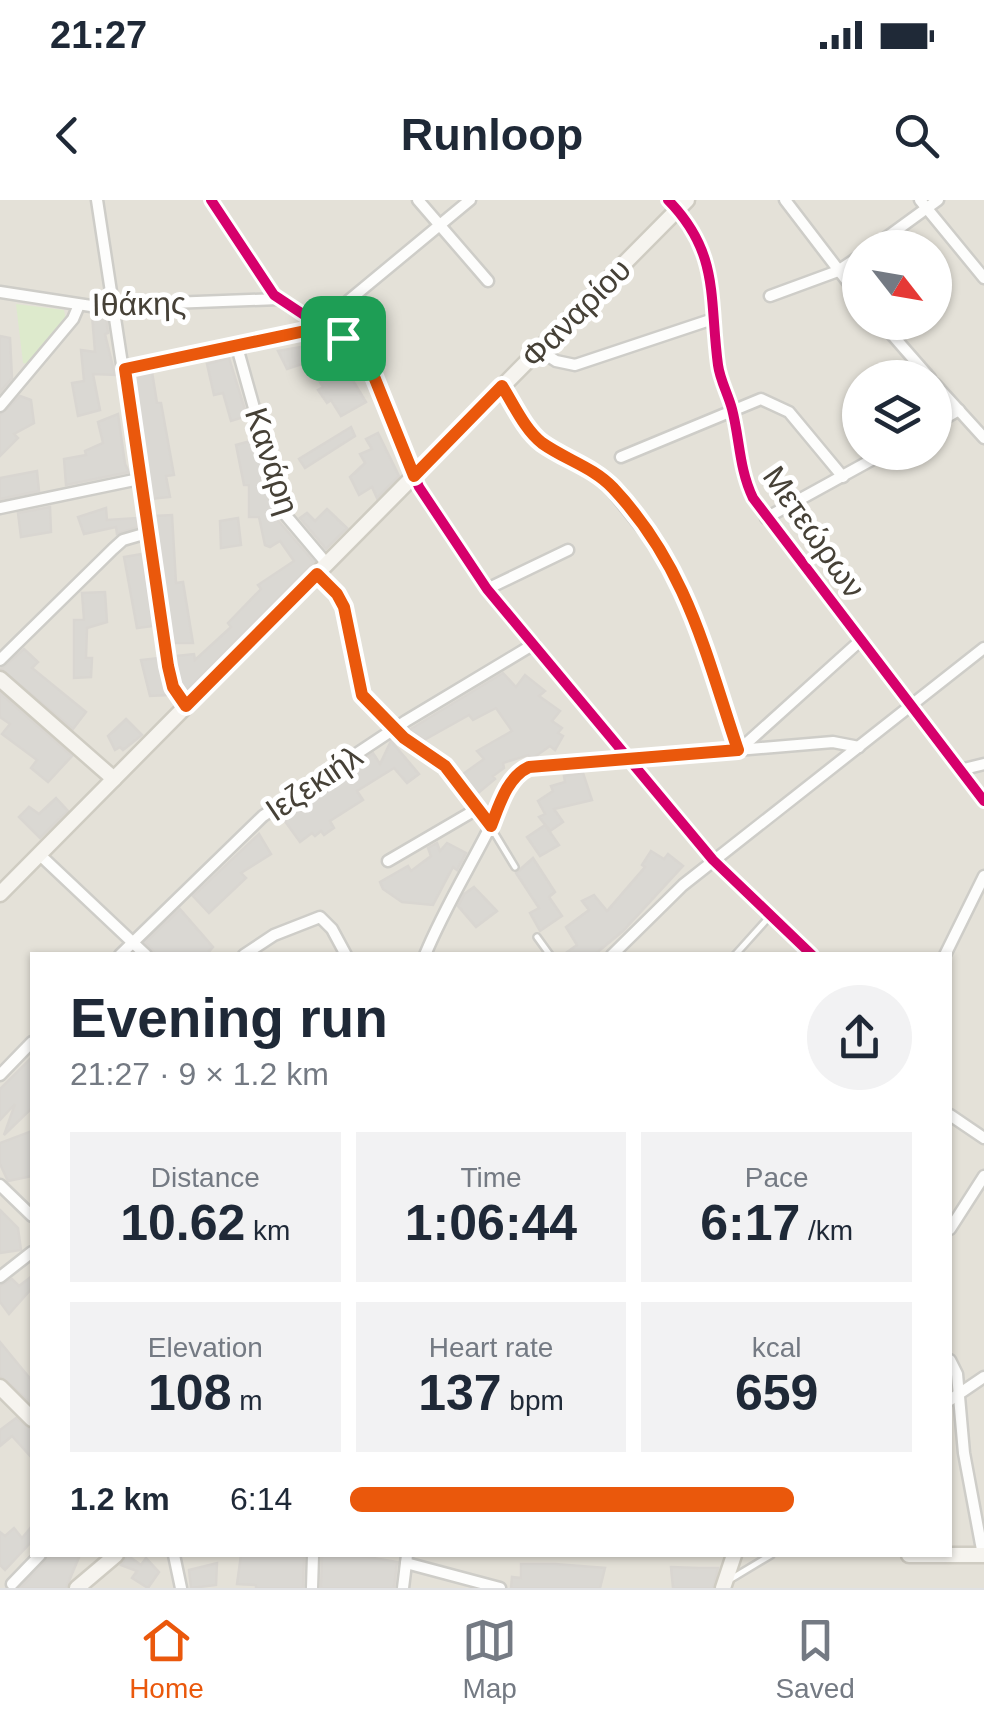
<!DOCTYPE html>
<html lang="en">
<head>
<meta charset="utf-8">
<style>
  :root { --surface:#fff; --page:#f2f2f3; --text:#1f2937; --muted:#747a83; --line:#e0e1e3; --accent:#ea580c }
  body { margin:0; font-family:Arial,sans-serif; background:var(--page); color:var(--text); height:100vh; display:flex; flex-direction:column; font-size:38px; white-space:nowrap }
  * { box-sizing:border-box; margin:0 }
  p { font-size:32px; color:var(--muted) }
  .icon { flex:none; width:55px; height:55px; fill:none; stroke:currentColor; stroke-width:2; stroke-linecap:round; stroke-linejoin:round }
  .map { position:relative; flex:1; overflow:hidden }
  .panel { position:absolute; left:30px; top:752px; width:922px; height:605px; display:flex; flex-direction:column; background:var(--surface); border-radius:0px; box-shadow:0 2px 8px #0004 }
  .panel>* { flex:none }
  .needle { width:65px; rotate:121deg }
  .tools { position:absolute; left:842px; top:30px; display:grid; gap:20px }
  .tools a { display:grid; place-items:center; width:110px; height:110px; border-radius:50%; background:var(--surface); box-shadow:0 2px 8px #0004; font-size:50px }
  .pin { position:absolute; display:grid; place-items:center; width:85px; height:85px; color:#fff; margin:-42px; border-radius:20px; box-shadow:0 5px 15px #0006 }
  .round { display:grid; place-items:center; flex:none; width:105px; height:105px; border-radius:52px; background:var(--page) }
  .overview { display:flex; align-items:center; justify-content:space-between; height:170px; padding:0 40px }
  h1 { font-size:55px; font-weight:800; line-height:75px }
  .stats { display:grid; grid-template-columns:repeat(3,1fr); gap:15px; height:170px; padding:10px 40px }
  .stats div { display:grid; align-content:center; border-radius:0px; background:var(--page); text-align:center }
  .stats b { font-size:50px; font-weight:800 }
  .stats small { font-size:28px; font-weight:400 }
  .stats p { font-size:28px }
  ul { padding:0 40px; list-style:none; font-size:32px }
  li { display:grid; grid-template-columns:160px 120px 1fr; align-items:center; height:75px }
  li i { height:25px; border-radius:12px; background:var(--accent) }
  .status { display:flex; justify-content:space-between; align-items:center; height:70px; padding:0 50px; background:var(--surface); direction:ltr }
  .status svg { height:28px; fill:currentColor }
  header { display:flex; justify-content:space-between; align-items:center; height:130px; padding:0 40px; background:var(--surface); font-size:45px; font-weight:800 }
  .tabs { display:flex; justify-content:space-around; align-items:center; height:140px; border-top:2px solid var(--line); background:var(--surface); font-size:28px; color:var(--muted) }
  .tabs a { display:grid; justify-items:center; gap:5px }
  .tabs .on { color:var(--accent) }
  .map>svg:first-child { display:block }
</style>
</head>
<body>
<div class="status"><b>21:27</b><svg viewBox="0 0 49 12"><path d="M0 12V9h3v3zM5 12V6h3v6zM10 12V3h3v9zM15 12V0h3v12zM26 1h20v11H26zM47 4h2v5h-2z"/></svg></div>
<header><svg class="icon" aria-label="back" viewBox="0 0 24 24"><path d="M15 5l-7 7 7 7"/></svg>Runloop<svg class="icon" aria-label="search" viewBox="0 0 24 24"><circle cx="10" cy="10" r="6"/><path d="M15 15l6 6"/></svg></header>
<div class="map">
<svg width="984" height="1388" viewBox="0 0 984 1388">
  <rect width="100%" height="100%" fill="#f0efeb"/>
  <!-- residential -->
  <path fill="#e4e1d8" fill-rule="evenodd" d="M0,0h984v1388h-984zM860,48h75v74h-75zM860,178h75v74h-75zM32,755h918v600h-918z"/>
  <!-- green -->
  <path fill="#ddeacc" d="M16,104l48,6 2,10 -39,44 -4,-1z"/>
  <!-- building -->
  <g fill="#dad8d3" stroke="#d9d6d1" stroke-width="2.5">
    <path d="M92,115h14l2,18 -3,1 10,41 -22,-1 7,36 -22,6 -6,-33 12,-2 -3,-31 14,2z"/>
    <path d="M0,136l10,2 2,40 -12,14z"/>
    <path d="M318,144l20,12 28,46 -25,14 -10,-16 -4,3 -9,-13 5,-3 -15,-25 -21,7 -9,-18z"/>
    <path d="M229,158l18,58 -16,5 -8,-28 -9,2 -7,-31z"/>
    <path d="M152,172l5,31h4l13,72 -8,1 4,21 -19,2 -18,-123z"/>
    <path d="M20,196l11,4 3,23 -20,11 4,4 -18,18v-41z"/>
    <path d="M118,214l7,50 4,8 -63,13 -2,-26 22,-4 -1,-4 18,-8 -5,-21z"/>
    <path d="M351,227l4,9 -50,32 -6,-9z"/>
    <path d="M378,233l21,43 -22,22 -5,-11 -13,8 -9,-18 15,-14 -5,-9 12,-5 -6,-10z"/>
    <path d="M254,240l21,77 39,45 -127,128 -6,-7 -6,-27 19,-2 1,6 36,-33 -3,-4 33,-34 -3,-4 36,-24 -14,-20 -10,6 -5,-2 -6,-28h-10v-32h-5l-8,-40z"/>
    <path d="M37,271l2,20 -39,8v-21z"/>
    <path d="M50,307l1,25 -30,5 -3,-24z"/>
    <path d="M106,308l1,12 30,-2 1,9 -21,7 -1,-7 -32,7 -6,-17z"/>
    <path d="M327,309l20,19 -21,21 -26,-31 7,-5 8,8z"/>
    <path d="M172,315l4,68 7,-1 10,61h-19l-4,-20 -16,-107z"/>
    <path d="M238,318l3,27 -20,3 -1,-27z"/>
    <path d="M142,354l11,72 -16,2 -13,-71z"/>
    <path d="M105,392l2,30 -20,6 -1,30h6l-1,19 -17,1v-58h10l-2,-27z"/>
    <path d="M24,449l14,13 -6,6 54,44 -13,17 -72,-60z"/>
    <path d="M158,458l10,37 -18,1 -9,-36z"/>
    <path d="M503,473l13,14 9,-12 20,16 -6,5 21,15 -8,10 10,7 -4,5 5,3 -8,14 -5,-4 -17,12 -5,-3 -25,8 1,5 -11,8 2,3 -18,15 -14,-20 21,-15 -7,-8 35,-20 -16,-23 -23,12 -4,-5 -45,25 -15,-10z"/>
    <path d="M0,493l72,63 -24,26 -17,-14 6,-8 -35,-26 8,-10 -10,-7z"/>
    <path d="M126,519l16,16 -19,15 -3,-3 -5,3 -7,-14z"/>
    <path d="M391,541l28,33 -12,9 -13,-15 -37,23 6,9 -33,21 4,7 -10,7 -3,-4 -6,5 -3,-3 -12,9 -18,-25 91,-64 7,11z"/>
    <path d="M583,573l9,27 -38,9 9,13 -13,9 -11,-14 6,-3 -7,-13 15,-10 -2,-5 14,-4 -1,-6z"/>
    <path d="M56,598l12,13 -28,27 -21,-21 10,-10 10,7z"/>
    <path d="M545,625l14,20 -19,11 -13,-19z"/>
    <path d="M259,634l12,20 -30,19 5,5 -37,35 -16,-17z"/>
    <path d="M437,643l3,8 7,-8 19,10 -9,17 -4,-3 -20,38 -31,-3 -19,-13 -3,-7 28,-16 3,5 20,-15 -3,-8z"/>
    <path d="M651,651l13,8 4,-5 15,12 -60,65 -29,24h-31l14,-10 -11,-18 23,-17 -7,-9 12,-6 13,16 38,-44 -3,-2z"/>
    <path d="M533,658l22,34 -6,5 13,19 -22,15 -10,-18 9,-5 -23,-35z"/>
    <path d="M474,687l23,24 -21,16 -18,-21 6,-12z"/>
    <path d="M180,709l33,38 -7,8h-49l-12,-13z"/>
    <path d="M32,857v51l-28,27 11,-31 -15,16v-31z"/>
    <path d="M32,931v45l-24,5 -8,-17v-21z"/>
    <path d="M0,1010l18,18 3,22 -21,3z"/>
    <path d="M32,1076v12l-23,26 -9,-12v-16l12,-7 7,7z"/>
    <path d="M0,1142l32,39v23l-32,-28z"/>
    <path d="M16,1218l16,12v28l-20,-22 -12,10v-16z"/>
    <path d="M32,1326v15l-27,29 -5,-5v-33l5,4 9,-8 8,10z"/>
    <path d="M51,1355h29l-14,33h-46z"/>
    <path d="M127,1355l14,10 5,-7 13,14 -11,16 -16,-10 5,-7 -16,-6z"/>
    <path d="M241,1355l63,1 -1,32h-47v-3l-19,-1z"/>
    <path d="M322,1355h34l41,7 -3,26h-73z"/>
    <path d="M217,1363l-1,22 -25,3 -2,-18z"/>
    <path d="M521,1364h34l50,4 -5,20h-89l1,-11 9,1z"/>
    <path d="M671,1367l27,1h20l-5,20h-40z"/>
  </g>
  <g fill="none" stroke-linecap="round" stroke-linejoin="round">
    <!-- lane casing -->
    <g stroke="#cecdc8" stroke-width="10">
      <g id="lane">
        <path d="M492,629l23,38"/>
        <path d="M537,737l13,18"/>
        <path d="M735,755l35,-39"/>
        <path d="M731,1379l40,-24"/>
      </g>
    </g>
    <!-- street casing -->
    <g stroke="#cecdc8" stroke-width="15">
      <g id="street">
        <path d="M97,0l71,466 5,21 13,19"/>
        <path d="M211,0l63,95 89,59 56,133 68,102 226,271 99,95"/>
        <path d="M418,0l70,81"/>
        <path d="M668,0c52,53 41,97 50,165 2,15 10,29 14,44 8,31 7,60 21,89l231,303"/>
        <path d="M785,0l75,98"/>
        <path d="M920,0l64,78"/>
        <path d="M872,48l66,-48"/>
        <path d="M0,92l91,14 188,-7"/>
        <path d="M770,96l68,-25 22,-15"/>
        <path d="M881,122l49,56"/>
        <path d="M237,147l46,165 44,52"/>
        <path d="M539,150l17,11 19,4 138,-46"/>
        <path d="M125,169l188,-39 157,-130"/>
        <path d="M935,184l49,54"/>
        <path d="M502,186l36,54 63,37 67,83 15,28 55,163 122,-110"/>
        <path d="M0,206l73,-87 6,-14"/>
        <path d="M935,224l24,-14"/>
        <path d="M621,257l140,-58 28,13 54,65"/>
        <path d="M0,308l139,-29"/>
        <path d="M766,318l120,-66"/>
        <path d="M317,374l20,20 7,13 18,88 43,43 40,27 46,62"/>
        <path d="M487,389l81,-39"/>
        <path d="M0,460l113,-111 10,-9 24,-7"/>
        <path d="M960,570l24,-6"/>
        <path d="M39,654l107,101"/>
        <path d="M388,661l89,-52"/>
        <path d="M120,755l143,-139 143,-95 128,-77"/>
        <path d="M244,755l30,-20 46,-18 12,12 14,26"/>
        <path d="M425,755c18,-44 42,-83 64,-126 11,-21 16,-45 35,-61l309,-26 26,5"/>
        <path d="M612,755l71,-70 301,-237"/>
        <path d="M945,755l39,-79"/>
        <path d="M0,875l32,-33"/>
        <path d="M950,915l34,23"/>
        <path d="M0,985l32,31"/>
        <path d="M950,1029l34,-53"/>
        <path d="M0,1077l32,-25"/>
        <path d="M950,1160l7,14 7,79 19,102"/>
        <path d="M950,1200l34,-23"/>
        <path d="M174,1355l7,33"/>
        <path d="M406,1363l94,25"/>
        <path d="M12,1384l28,-29"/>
        <path d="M312,1388l1,-33"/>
        <path d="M403,1388l4,-33"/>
      </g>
    </g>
    <!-- secondary casing -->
    <g stroke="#cfccc2" stroke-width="19">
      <g id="secondary">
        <path d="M0,479l114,100"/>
        <path d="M0,694l687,-694"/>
        <path d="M0,1187l32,32"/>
        <path d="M909,1355h75"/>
        <path d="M77,1388l39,-33"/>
        <path d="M723,1388l11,-33"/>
      </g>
    </g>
    <!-- lane -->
    <use href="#lane" stroke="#fdfdfc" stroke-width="5"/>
    <!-- street -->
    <use href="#street" stroke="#fdfdfc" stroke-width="10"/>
    <!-- secondary -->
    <use href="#secondary" stroke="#f6f4ef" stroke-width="14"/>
    <!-- cycleway casing -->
    <g stroke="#fff" stroke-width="16">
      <g id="cycleway">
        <path d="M211,0l63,95 89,59 56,133 68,102 226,271 99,95"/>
        <path d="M668,0c52,53 41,97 50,165 2,15 10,29 14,44 8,31 7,60 21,89l231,303"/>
      </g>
    </g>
    <!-- cycleway -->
    <use href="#cycleway" stroke="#d6006c" stroke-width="10"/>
  </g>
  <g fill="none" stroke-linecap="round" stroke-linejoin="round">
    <!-- route casing -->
    <g stroke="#fff" stroke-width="20">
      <path id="route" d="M320,124l36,23 13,17 45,112 88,-90c12,19 23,44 40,57 24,17 51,24 71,45 74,79 92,164 125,262l-209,17c-22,10 -30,39 -38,59l-46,-60 -41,-28 -42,-43 -18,-88 -7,-13 -20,-20 -131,132 -13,-19 -5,-21 -43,-297 185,-39z"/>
    </g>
    <!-- route -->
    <use href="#route" stroke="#ea580c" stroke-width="12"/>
  </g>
  <g text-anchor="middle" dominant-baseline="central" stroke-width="10" stroke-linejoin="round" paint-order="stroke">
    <!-- street labels -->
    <g font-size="32" fill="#464137" stroke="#fff">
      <text transform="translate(139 104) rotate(-1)">Ιθάκης</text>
      <text transform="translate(576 113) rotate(-45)">Φαναρίου</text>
      <text transform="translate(272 261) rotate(72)">Κανάρη</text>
      <text transform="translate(814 332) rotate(55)">Μετεώρων</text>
      <text transform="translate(314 583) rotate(-34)">Ιεζεκιήλ</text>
    </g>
  </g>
</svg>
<div class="tools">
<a><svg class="needle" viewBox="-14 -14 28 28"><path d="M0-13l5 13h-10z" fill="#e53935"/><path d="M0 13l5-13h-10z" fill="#747a83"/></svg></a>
<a><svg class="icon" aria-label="layers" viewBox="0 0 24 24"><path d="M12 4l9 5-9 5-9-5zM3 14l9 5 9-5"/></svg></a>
</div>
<div class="pin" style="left:343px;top:138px;background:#1e9e55"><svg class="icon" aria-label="arrive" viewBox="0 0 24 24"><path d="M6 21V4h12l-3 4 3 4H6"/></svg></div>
<section class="panel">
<div class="overview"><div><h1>Evening run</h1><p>21:27 · 9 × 1.2 km</p></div><a class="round"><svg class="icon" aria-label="share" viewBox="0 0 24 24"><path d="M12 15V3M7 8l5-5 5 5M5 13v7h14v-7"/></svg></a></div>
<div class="stats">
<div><p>Distance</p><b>10.62<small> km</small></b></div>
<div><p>Time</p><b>1:06:44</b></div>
<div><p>Pace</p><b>6:17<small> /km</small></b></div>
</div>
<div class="stats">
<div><p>Elevation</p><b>108<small> m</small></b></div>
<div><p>Heart rate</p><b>137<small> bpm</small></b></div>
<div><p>kcal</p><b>659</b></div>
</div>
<ul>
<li><b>1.2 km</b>6:14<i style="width:79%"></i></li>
</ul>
</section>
</div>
<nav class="tabs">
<a class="on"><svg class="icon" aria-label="home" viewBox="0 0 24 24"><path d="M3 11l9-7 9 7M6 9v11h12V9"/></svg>Home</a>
<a><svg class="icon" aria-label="map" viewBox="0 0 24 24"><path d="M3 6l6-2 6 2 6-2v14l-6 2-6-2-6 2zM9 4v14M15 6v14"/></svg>Map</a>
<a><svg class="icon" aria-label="saved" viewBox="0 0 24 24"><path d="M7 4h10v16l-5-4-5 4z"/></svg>Saved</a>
</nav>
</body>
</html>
